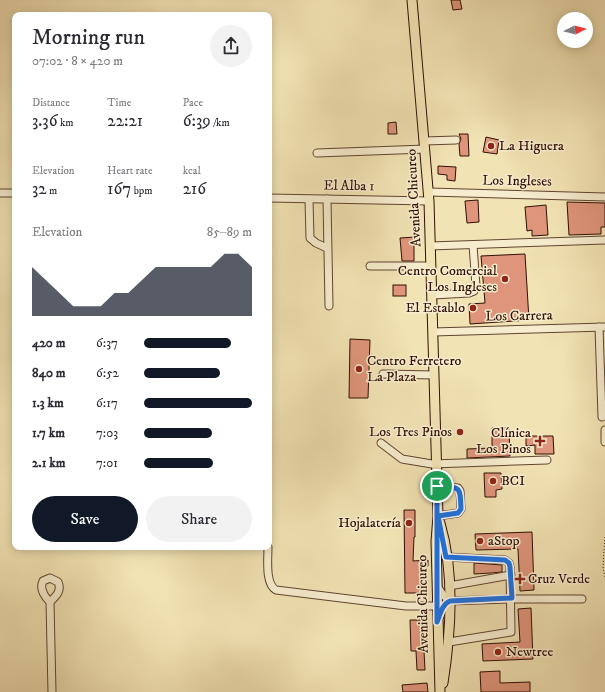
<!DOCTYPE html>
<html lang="en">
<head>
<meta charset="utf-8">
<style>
  :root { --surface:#fff; --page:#f2f2f3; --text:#2b2b33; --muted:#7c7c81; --accent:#111827 }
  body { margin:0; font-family:"IM FELL DW Pica",serif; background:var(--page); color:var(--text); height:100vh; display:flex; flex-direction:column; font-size:15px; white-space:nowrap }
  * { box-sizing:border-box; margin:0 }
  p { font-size:13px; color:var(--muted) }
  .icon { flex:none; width:22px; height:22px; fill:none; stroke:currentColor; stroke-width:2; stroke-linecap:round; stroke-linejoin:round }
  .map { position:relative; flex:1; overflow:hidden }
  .sheet { position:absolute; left:12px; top:12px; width:260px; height:538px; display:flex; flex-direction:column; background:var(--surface); border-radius:8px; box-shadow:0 2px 10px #0003 }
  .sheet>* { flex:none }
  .needle { width:26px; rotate:84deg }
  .buttons { position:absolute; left:557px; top:12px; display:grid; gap:8px }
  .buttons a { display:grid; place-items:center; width:36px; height:36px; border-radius:50%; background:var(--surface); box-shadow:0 2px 10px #0003; font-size:20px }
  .pin { position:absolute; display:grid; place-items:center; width:34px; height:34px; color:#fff; margin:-17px; border:2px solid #fff; border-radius:50%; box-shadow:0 1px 4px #0007 }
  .round { display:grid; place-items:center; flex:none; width:42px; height:42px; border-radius:21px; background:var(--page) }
  .headline { display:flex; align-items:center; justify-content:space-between; height:68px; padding:0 20px }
  h1 { font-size:22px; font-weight:600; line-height:30px }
  .stats { display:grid; grid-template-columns:repeat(3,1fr); gap:6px; height:68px; padding:4px 20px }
  .stats div { display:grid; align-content:center }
  .stats b { font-size:17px; font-weight:600 }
  .stats small { font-size:11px; font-weight:400 }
  .stats p { font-size:11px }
  .chart { height:112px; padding:8px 20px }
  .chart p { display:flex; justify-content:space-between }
  .chart svg { width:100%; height:72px; margin-top:4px; fill:var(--accent); opacity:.7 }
  .button { display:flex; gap:8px; margin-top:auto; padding:8px 20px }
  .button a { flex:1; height:46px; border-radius:24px; background:var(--accent); color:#fff; font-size:16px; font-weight:600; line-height:46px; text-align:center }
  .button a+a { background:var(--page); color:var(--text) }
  ul { padding:0 20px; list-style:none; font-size:13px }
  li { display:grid; grid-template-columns:64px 48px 1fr; align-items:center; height:30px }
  li i { height:10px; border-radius:5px; background:var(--accent) }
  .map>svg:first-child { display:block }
</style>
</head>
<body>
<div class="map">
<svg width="605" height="692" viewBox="0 0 605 692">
  <rect width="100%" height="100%" fill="#f2e3b4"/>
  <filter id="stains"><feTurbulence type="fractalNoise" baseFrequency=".005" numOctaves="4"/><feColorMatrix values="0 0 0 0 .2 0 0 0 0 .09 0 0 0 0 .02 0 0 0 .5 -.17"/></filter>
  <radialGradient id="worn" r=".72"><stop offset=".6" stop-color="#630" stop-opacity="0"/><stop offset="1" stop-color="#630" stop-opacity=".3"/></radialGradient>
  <!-- building -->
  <g fill="#df957b" stroke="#2f0f04">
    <path d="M451,0h9l2,9 -9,1z"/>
    <path d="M396,122l1,12h-9v-11z"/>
    <path d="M459,134h9l1,22h-9l-1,-12 2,-5z"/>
    <path d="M486,137l13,3 -2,14 -14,-2z"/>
    <path d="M438,166l18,1 -1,14 -8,-1v-5l-9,-1z"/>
    <path d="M478,200l1,22 -12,1 -2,-22z"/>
    <path d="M567,202l38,1v24h-4v7l-32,1z"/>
    <path d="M546,205l2,30 -16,1v-6l-5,1 -2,-24z"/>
    <path d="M415,237v8h-1v16h-12l-2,-23z"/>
    <path d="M525,254l4,66 -59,4 -1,-20 16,-1 -4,-47z"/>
    <rect x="393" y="285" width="13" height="11"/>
    <path d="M350,339l20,1 -2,58h-19z"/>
    <path d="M492,428h17l1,28 -43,2v-9l25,-1z"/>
    <path d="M526,436h27l1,18h-19v-9l-9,1z"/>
    <path d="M484,473h17l1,16 -6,1v7h-11z"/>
    <path d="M404,510h11v27h-1l-1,24 15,-1v6h-8l1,27h-16z"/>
    <path d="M532,532l2,58 -14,1 -2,-42 -42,1 -1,-16z"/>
    <path d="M474,563l28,2v7l-11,1 -17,1z"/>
    <path d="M531,608l2,51 -50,2 -1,-17 38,-2 -2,-33z"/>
    <path d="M410,620h16l1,30 -3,1 1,19h-8l-1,-19h-5z"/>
    <path d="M500,671v12l30,-1v10h-49l-1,-20z"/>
    <path d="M427,683l1,9h-25l-1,-7z"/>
  </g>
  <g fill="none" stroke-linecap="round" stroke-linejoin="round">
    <!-- minor casing -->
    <g stroke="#604430" stroke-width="9">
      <g id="minor">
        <path d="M425,141l31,-1"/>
        <path d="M317,153l108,-4"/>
        <path d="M429,192l176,5"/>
        <path d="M0,193h15"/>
        <path d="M269,198l160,3"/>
        <path d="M309,199l1,39 6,5 11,5"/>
        <path d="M327,199l2,107"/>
        <path d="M430,246l175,-6"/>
        <path d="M370,266h61"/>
        <path d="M433,295l36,-2 5,-2 2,-5 -3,-41"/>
        <path d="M599,327l3,90"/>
        <path d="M433,332l172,-5"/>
        <path d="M383,374l51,1"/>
        <path d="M605,430v12"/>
        <path d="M381,443l21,16 30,5 115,-4"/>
        <path d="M437,486l21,2 2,3 1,18 -3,4 -20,3"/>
        <path d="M268,547c0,12 -3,37 8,43l130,16h31"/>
        <path d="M447,557l58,3 4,3 1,4 1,65 -62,10"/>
        <path d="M437,586l6,9 7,6"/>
        <path d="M449,586l62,-11"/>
        <path d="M50,602c6,-6 12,-11 8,-20l-8,-4 -7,3c-4,8 1,15 7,21l2,90"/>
        <path d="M440,616c2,-6 3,-13 10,-15l62,-2h70"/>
      </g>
    </g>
    <!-- major casing -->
    <g stroke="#2f0f04" stroke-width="11">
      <g id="major">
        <path d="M412,0l17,201 9,315 -2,25 4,151"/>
        <path d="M440,523c15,51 11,108 3,160"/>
      </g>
    </g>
    <!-- path -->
    <path stroke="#2f0f04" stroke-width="1" stroke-dasharray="1 2" stroke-linecap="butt" d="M605,537l-2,30 2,11"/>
    <!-- minor -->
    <use href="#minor" stroke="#f7edce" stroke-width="7"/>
    <!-- major -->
    <use href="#major" stroke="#f2e3b4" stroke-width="9"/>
  </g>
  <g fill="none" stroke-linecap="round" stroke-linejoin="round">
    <!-- route casing -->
    <g stroke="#fff" stroke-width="8">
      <path id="route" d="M437,486v136c3,-7 5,-18 13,-21l62,-3 -2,-31 -1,-4 -4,-3 -59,-3 -8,-41 20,-3 3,-4c-1,-24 0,-21 -24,-23"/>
    </g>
    <!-- route -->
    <use href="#route" stroke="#1a73e8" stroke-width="5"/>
  </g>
  <!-- markers -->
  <g fill="#8f2418" stroke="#f7edce" stroke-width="1.5">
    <circle cx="491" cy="146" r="4"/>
    <circle cx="505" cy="279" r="4"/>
    <circle cx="473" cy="308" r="4"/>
    <circle cx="359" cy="369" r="4"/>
    <circle cx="460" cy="432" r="4"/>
    <path d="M538 435h4v4h4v4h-4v4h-4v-4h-4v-4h4z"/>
    <circle cx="493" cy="481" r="4"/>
    <circle cx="409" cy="523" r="4"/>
    <circle cx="480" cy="541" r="4"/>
    <path d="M518 573h4v4h4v4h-4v4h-4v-4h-4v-4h4z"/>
    <circle cx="498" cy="652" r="4"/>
  </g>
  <g text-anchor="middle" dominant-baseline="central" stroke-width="3" stroke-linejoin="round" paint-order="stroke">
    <!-- poi labels -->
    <g font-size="14" fill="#2f0f04" stroke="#f7edce" text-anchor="start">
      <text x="499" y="146">La Higuera</text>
      <text x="497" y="271" text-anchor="end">Centro Comercial<tspan x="497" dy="16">Los Ingleses</tspan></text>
      <text x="465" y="308" text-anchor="end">El Establo</text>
      <text x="367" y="361">Centro Ferretero<tspan x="367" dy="16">La Plaza</tspan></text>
      <text x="452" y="432" text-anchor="end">Los Tres Pinos</text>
      <text x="531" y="433" text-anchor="end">Clínica<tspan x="531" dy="16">Los Pinos</tspan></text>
      <text x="501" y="481">BCI</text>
      <text x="401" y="523" text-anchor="end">Hojalatería</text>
      <text x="488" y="541">aStop</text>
      <text x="528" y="579">Cruz Verde</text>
      <text x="506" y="652">Newtree</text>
    </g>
    <!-- street labels -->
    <g font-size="14" fill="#2f0f04" stroke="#f7edce">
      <text transform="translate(517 181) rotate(1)">Los Ingleses</text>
      <text transform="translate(349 186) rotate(1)">El Alba 1</text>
      <text transform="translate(414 198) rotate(-93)">Avenida Chicureo</text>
      <text transform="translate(519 316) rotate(-1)">Los Carrera</text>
      <text transform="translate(423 604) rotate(-91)">Avenida Chicureo</text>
    </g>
  </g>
  <rect width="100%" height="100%" filter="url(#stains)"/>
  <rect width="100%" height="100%" fill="url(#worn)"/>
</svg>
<div class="buttons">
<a><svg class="needle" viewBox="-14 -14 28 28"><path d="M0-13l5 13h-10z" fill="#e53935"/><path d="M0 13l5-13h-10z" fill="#7c7c81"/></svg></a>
</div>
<div class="pin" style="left:437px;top:486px;background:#1e9e55"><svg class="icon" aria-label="arrive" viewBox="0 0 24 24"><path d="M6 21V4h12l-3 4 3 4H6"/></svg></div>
<section class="sheet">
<div class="headline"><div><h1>Morning run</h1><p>07:02 · 8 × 420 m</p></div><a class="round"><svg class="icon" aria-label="share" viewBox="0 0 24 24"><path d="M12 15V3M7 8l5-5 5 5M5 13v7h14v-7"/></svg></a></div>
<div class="stats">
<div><p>Distance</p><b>3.36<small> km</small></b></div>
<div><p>Time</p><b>22:21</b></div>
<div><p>Pace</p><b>6:39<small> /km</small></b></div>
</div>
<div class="stats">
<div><p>Elevation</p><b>32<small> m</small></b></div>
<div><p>Heart rate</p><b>167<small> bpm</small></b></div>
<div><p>kcal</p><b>216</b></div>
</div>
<div class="chart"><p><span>Elevation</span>85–89 m</p>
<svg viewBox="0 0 160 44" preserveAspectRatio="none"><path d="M0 44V14L10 22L20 30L30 38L40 38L50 38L60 30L70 30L80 22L90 14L100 14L110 14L120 14L130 14L140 6L150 6L160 14V44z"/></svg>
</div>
<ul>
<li><b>420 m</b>6:37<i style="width:81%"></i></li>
<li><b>840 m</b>6:52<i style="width:70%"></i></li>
<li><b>1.3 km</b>6:17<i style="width:100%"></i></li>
<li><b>1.7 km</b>7:03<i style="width:63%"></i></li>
<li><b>2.1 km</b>7:01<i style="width:64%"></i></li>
</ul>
<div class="button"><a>Save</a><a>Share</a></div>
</section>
</div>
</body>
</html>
